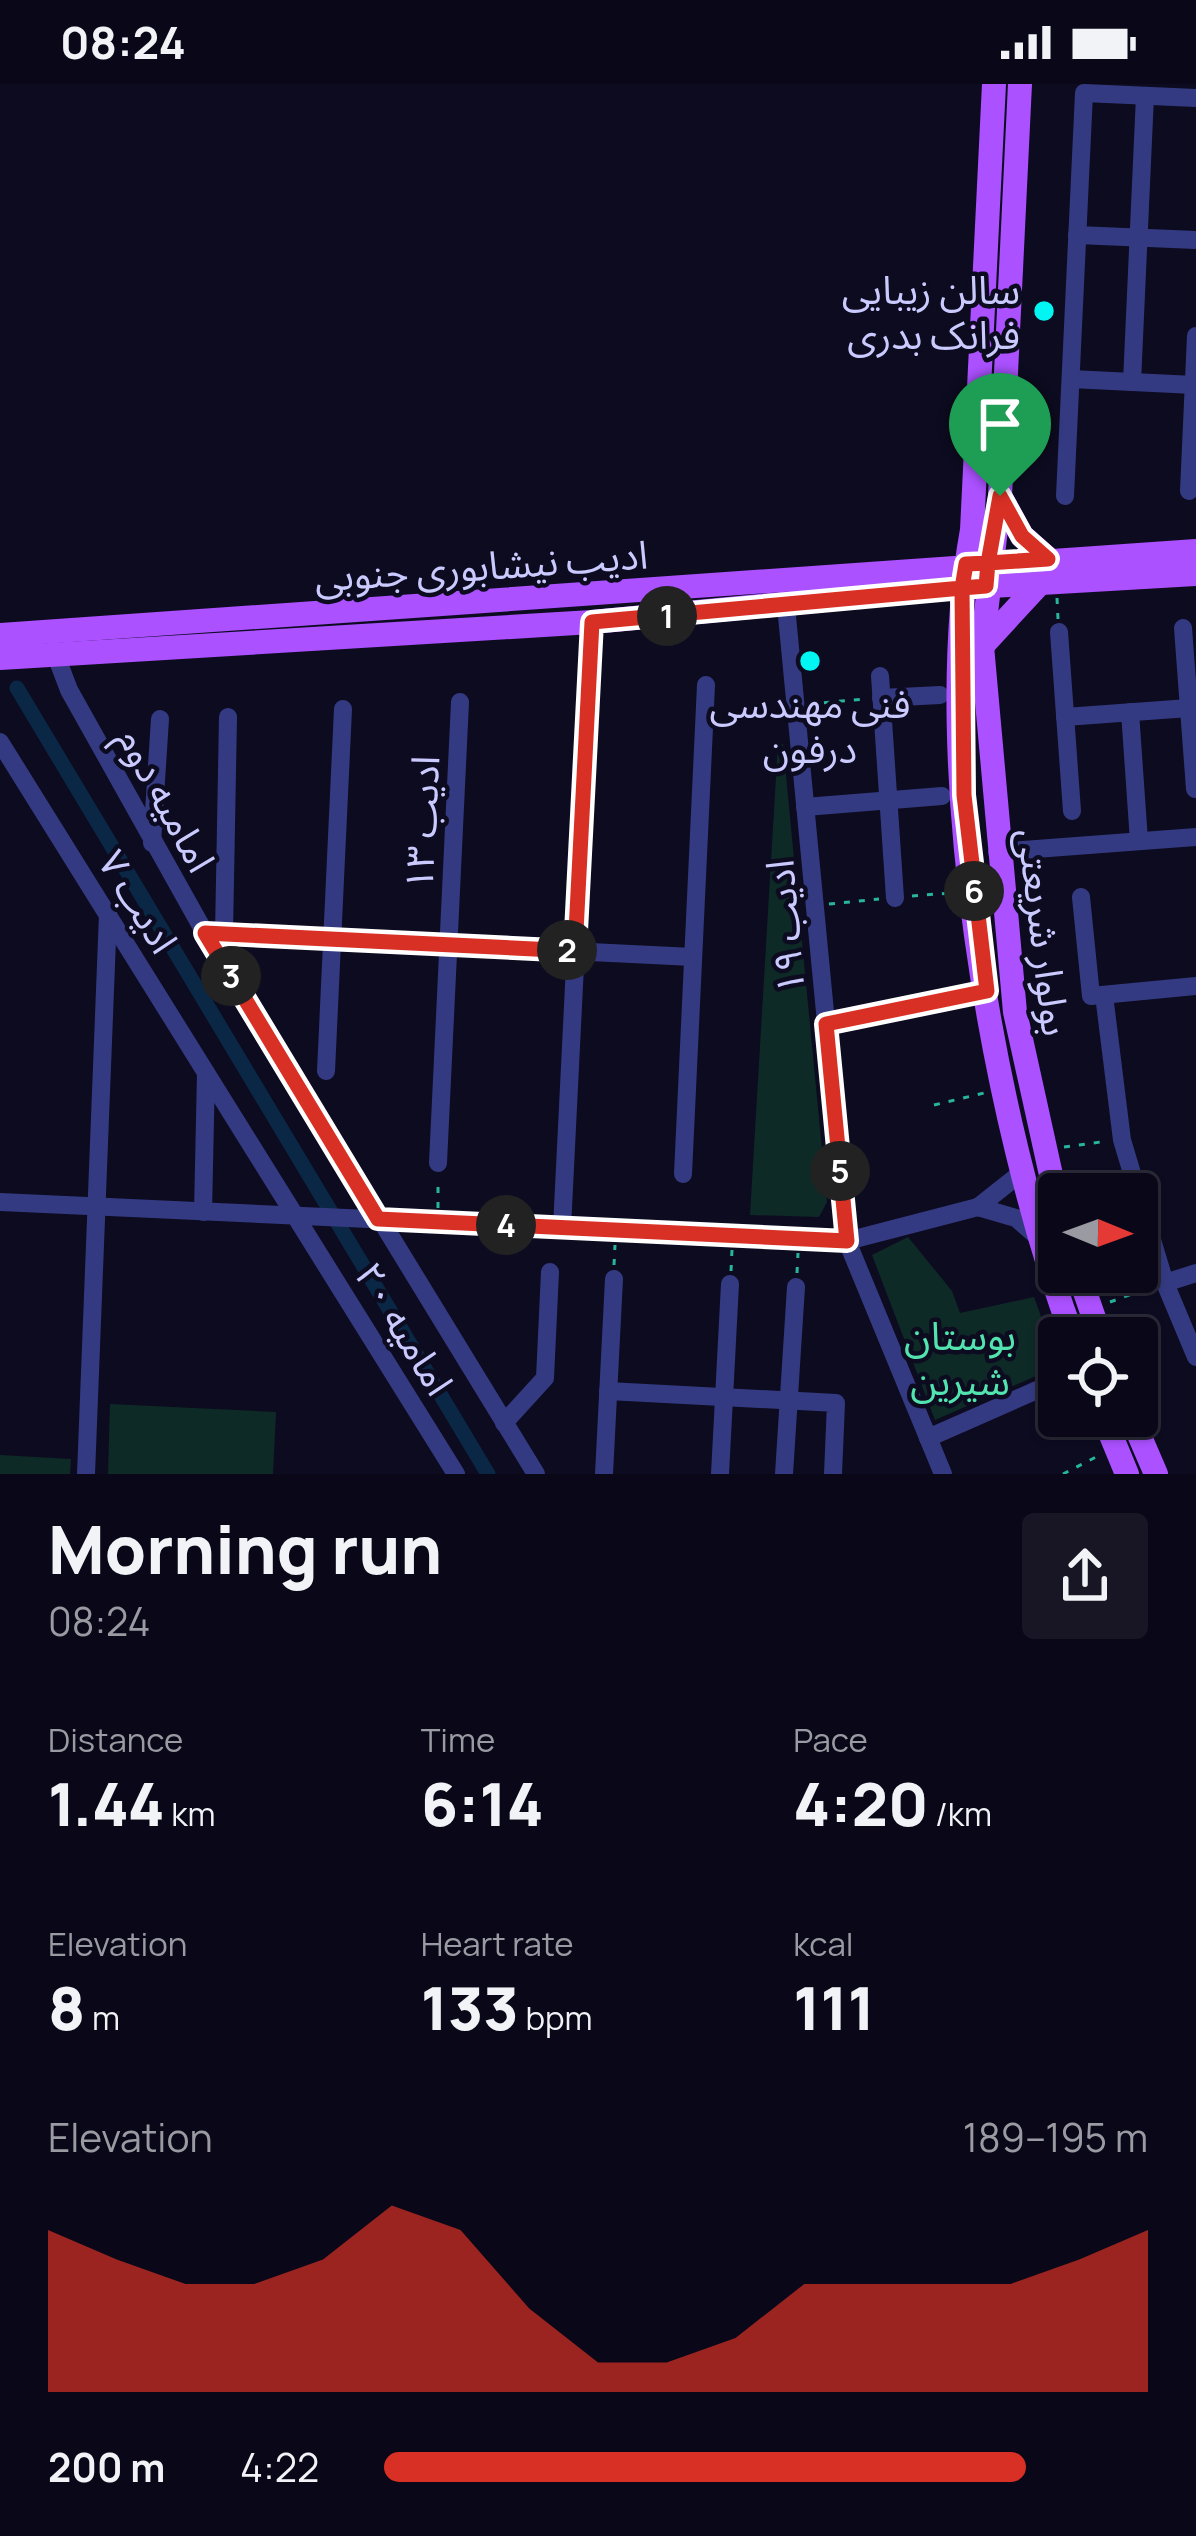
<!DOCTYPE html>
<html lang="en">
<head>
<meta charset="utf-8">
<style>
  :root { --surface:#0a0818; --page:#181625; --text:#f1f3f6; --muted:#999aa2; --line:#2a2937; --accent:#d93025 }
  body { margin:0; font-family:Manrope,"Noto Sans Arabic",sans-serif; background:var(--page); color:var(--text); height:100vh; display:flex; flex-direction:column; font-size:45px; white-space:nowrap }
  * { box-sizing:border-box; margin:0 }
  p { font-size:39px; color:var(--muted) }
  .icon { flex:none; width:66px; height:66px; fill:none; stroke:currentColor; stroke-width:2; stroke-linecap:round; stroke-linejoin:round }
  .map { position:relative; height:1390px; overflow:hidden }
  .sheet { display:flex; flex-direction:column; background:var(--surface); flex:1 }
  .sheet>* { flex:none }
  .needle { width:78px; rotate:91deg }
  .fabs { position:absolute; left:1038px; top:1089px; display:grid; gap:24px }
  .fabs a { display:grid; place-items:center; width:120px; height:120px; border-radius:12px; background:var(--surface); box-shadow:0 3px 9px #0004,0 0 0 3px var(--line); font-size:60px }
  .pin { position:absolute; display:grid; place-items:center; width:102px; height:102px; color:#fff; margin:-123px -51px; border-radius:50% 50% 50% 0; rotate:-45deg; box-shadow:0 0 12px #0007 }
  .pin .icon { rotate:45deg }
  .km { position:absolute; width:60px; height:60px; margin:-30px; border-radius:50%; background:#222; color:#fff; font-size:33px; line-height:60px; text-align:center }
  .round { display:grid; place-items:center; flex:none; width:126px; height:126px; border-radius:12px; background:var(--page) }
  .head { display:flex; align-items:center; justify-content:space-between; height:204px; padding:0 48px }
  h1 { font-size:66px; font-weight:800; line-height:90px }
  .stats { display:grid; grid-template-columns:repeat(3,1fr); gap:18px; height:204px; padding:12px 48px }
  .stats div { display:grid; align-content:center }
  .stats b { font-size:60px; font-weight:800 }
  .stats small { font-size:33px; font-weight:400 }
  .stats p { font-size:33px }
  .chart { height:336px; padding:24px 48px }
  .chart p { display:flex; justify-content:space-between }
  .chart svg { width:100%; height:216px; margin-top:12px; fill:var(--accent); opacity:.7 }
  ul { padding:0 48px; list-style:none; font-size:39px }
  li { display:grid; grid-template-columns:192px 144px 1fr; align-items:center; height:90px }
  li i { height:30px; border-radius:15px; background:var(--accent) }
  .status { display:flex; justify-content:space-between; align-items:center; height:84px; padding:0 60px; background:var(--surface); direction:ltr }
  .status svg { height:33px; fill:currentColor }
  .map>svg:first-child { display:block }
</style>
</head>
<body>
<div class="status"><b>08:24</b><svg viewBox="0 0 49 12"><path d="M0 12V9h3v3zM5 12V6h3v6zM10 12V3h3v9zM15 12V0h3v12zM26 1h20v11H26zM47 4h2v5h-2z"/></svg></div>
<div class="map">
<svg width="1196" height="1390" viewBox="0 0 1196 1390">
  <rect width="100%" height="100%" fill="#0d0b20"/>
  <!-- green -->
  <g fill="#0e2a26">
    <path d="M778,659l5,1 44,458 -8,15 -69,-2z"/>
    <path d="M908,1153l44,54 8,22 74,-16 25,69 -124,54 -63,-165z"/>
    <path d="M110,1320l166,8 -3,62h-165z"/>
    <path d="M0,1371l71,4 -1,15h-70z"/>
  </g>
  <g fill="none" stroke-linecap="round" stroke-linejoin="round">
    <!-- canal -->
    <path stroke="#0a2845" stroke-width="15" d="M17,604l471,786"/>
    <!-- path -->
    <g stroke="#28b59d" stroke-width="3" stroke-dasharray="6 9" stroke-linecap="butt">
      <path d="M1057,514l1,21"/>
      <path d="M809,620l56,-5"/>
      <path d="M912,812l38,-3"/>
      <path d="M829,820l50,-5"/>
      <path d="M934,1021l50,-12"/>
      <path d="M1064,1063l44,-6"/>
      <path d="M438,1124v-26"/>
      <path d="M614,1181l1,-20"/>
      <path d="M731,1187l1,-21"/>
      <path d="M797,1189l1,-20"/>
      <path d="M1110,1218l42,-15"/>
      <path d="M1063,1390l35,-18"/>
    </g>
    <!-- minor -->
    <g stroke="#343a81" stroke-width="18">
      <path d="M1077,151l119,5"/>
      <path d="M1071,295l123,6"/>
      <path d="M1132,298l13,-286"/>
      <path d="M1189,407l7,-155"/>
      <path d="M1065,412l19,-403 112,5"/>
      <path d="M786,522l61,635 96,233"/>
      <path d="M1183,544l12,161"/>
      <path d="M1059,548l13,179"/>
      <path d="M55,569l14,37 136,243 331,541"/>
      <path d="M880,592l15,222"/>
      <path d="M881,614l59,-3"/>
      <path d="M1130,628l9,129"/>
      <path d="M1065,633l124,-9"/>
      <path d="M0,658l456,732"/>
      <path d="M805,723l137,-11"/>
      <path d="M152,759l8,-124"/>
      <path d="M997,768l199,-15"/>
      <path d="M1081,813l10,99 105,-10"/>
      <path d="M205,849l488,24"/>
      <path d="M224,850l4,-217"/>
      <path d="M1104,911l18,145 43,143 31,74"/>
      <path d="M826,940l161,-33"/>
      <path d="M326,987l17,-362"/>
      <path d="M438,1079l22,-461"/>
      <path d="M1021,1089l-43,34 38,11 24,21"/>
      <path d="M683,1090l23,-489"/>
      <path d="M0,1118l847,39 131,-34"/>
      <path d="M203,1128l3,-139"/>
      <path d="M562,1144l30,-606"/>
      <path d="M1165,1199l31,-10"/>
      <path d="M608,1307l228,12 -3,71"/>
      <path d="M504,1339l41,-45 5,-106"/>
      <path d="M928,1354l109,-48"/>
      <path d="M86,1390l22,-560"/>
      <path d="M604,1390l10,-195"/>
      <path d="M720,1390l10,-190"/>
      <path d="M784,1390l12,-187"/>
    </g>
    <!-- major -->
    <g stroke="#ab51ff" stroke-width="24">
      <path d="M994,0l-22,446c-42,230 20,589 101,808"/>
      <path d="M1020,0l-20,412 -18,150 33,366 44,199"/>
      <path d="M1000,412l22,40 26,23"/>
      <path d="M0,551l1196,-84"/>
      <path d="M982,562l59,-64"/>
      <path d="M0,574l592,-36 347,-33 257,-15"/>
      <path d="M1078,1188l23,66"/>
      <path d="M1103,1332l24,58"/>
      <path d="M1131,1332l25,58"/>
    </g>
  </g>
  <g fill="none" stroke-linecap="round" stroke-linejoin="round">
    <!-- route casing -->
    <g stroke="#fff" stroke-width="24">
      <path id="route" d="M1000,412l-12,67 -22,1 -4,24 -370,34 -17,329 -370,-18 173,286 469,22 -21,-217 161,-33 -23,-196 -2,-207 24,-2 2,-23 60,-4 -26,-23 -22,-40"/>
    </g>
    <!-- route -->
    <use href="#route" stroke="#d93025" stroke-width="15"/>
  </g>
  <!-- markers -->
  <g fill="#00f5f3" stroke="#0d0b20" stroke-width="4.5">
    <circle cx="1044" cy="227" r="12"/>
    <circle cx="810" cy="577" r="12"/>
  </g>
  <g text-anchor="middle" dominant-baseline="central" stroke-width="9" stroke-linejoin="round" paint-order="stroke">
    <!-- poi labels -->
    <g font-size="39" fill="#cacaff" stroke="#0d0b20" text-anchor="end">
      <text x="1020" y="205">سالن زیبایی<tspan x="1020" dy="45">فرانک بدری</tspan></text>
      <text x="810" y="619" text-anchor="middle">فنی مهندسی<tspan x="810" dy="45">درفون</tspan></text>
    </g>
    <!-- street labels -->
    <g font-size="39" fill="#cacaff" stroke="#0d0b20">
      <text transform="translate(481 481) rotate(-4)">ادیب نیشابوری جنوبی</text>
      <text transform="translate(167 715) rotate(61)">امامیه دوم</text>
      <text transform="translate(421 739) rotate(-87)">ادیب ۱۳</text>
      <text transform="translate(139 817) rotate(58)">ادیب ۷</text>
      <text transform="translate(784 843) rotate(-95)">ادیب ۱۹</text>
      <text transform="translate(1045 848) rotate(83)">بولوار شریعتی</text>
      <text transform="translate(405 1244) rotate(58)">امامیه ۲۰</text>
    </g>
    <!-- park labels -->
    <g font-size="39" fill="#52e3af" stroke="#0d0b20">
      <text x="960" y="1251">بوستان<tspan x="960" dy="45">شیرین</tspan></text>
    </g>
  </g>
</svg>
<div class="fabs">
<a><svg class="needle" viewBox="-14 -14 28 28"><path d="M0-13l5 13h-10z" fill="#e53935"/><path d="M0 13l5-13h-10z" fill="#999aa2"/></svg></a>
<a><svg class="icon" aria-label="locate" viewBox="0 0 24 24"><circle cx="12" cy="12" r="6"/><path d="M12 2v4M12 18v4M2 12h4M18 12h4"/></svg></a>
</div>
<div class="pin" style="left:1000px;top:412px;background:#1e9e55"><svg class="icon" aria-label="arrive" viewBox="0 0 24 24"><path d="M6 21V4h12l-3 4 3 4H6"/></svg></div>
<b class="km" style="left:667px;top:532px">1</b>
<b class="km" style="left:567px;top:866px">2</b>
<b class="km" style="left:231px;top:892px">3</b>
<b class="km" style="left:506px;top:1141px">4</b>
<b class="km" style="left:840px;top:1087px">5</b>
<b class="km" style="left:974px;top:807px">6</b>
</div>
<section class="sheet">
<div class="head"><div><h1>Morning run</h1><p>08:24</p></div><a class="round"><svg class="icon" aria-label="share" viewBox="0 0 24 24"><path d="M12 15V3M7 8l5-5 5 5M5 13v7h14v-7"/></svg></a></div>
<div class="stats">
<div><p>Distance</p><b>1.44<small> km</small></b></div>
<div><p>Time</p><b>6:14</b></div>
<div><p>Pace</p><b>4:20<small> /km</small></b></div>
</div>
<div class="stats">
<div><p>Elevation</p><b>8<small> m</small></b></div>
<div><p>Heart rate</p><b>133<small> bpm</small></b></div>
<div><p>kcal</p><b>111</b></div>
</div>
<div class="chart"><p><span>Elevation</span>189–195 m</p>
<svg viewBox="0 0 160 44" preserveAspectRatio="none"><path d="M0 44V11L10 17L20 22L30 22L40 17L50 6L60 11L70 27L80 38L90 38L100 33L110 22L120 22L130 22L140 22L150 17L160 11V44z"/></svg>
</div>
<ul>
<li><b>200 m</b>4:22<i style="width:84%"></i></li>
</ul>
</section>
</body>
</html>
